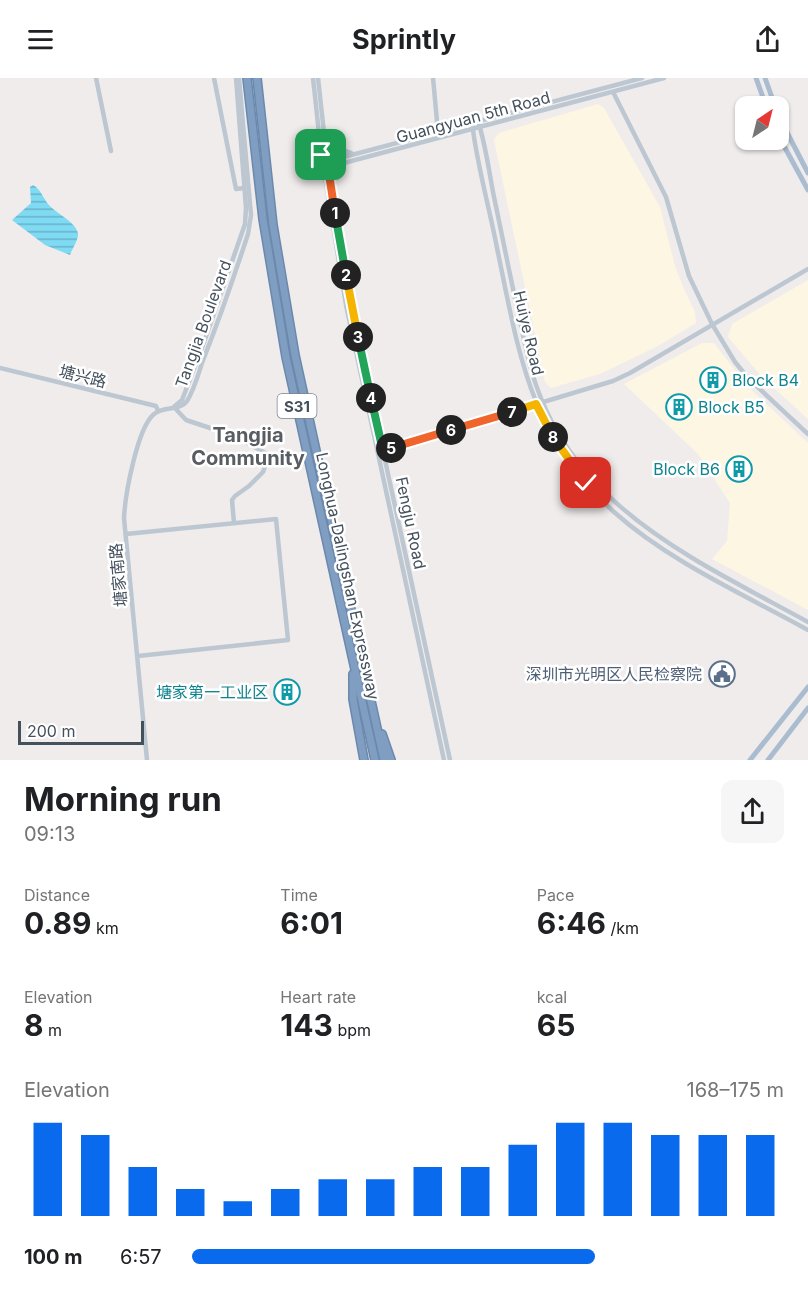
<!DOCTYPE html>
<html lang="en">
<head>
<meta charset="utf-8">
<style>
  :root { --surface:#fff; --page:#f6f6f6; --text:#202124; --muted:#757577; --accent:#096aed }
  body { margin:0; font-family:Inter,"Noto Sans SC",sans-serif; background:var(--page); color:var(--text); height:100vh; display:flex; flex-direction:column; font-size:22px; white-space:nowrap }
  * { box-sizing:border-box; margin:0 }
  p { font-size:20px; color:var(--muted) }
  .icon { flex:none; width:33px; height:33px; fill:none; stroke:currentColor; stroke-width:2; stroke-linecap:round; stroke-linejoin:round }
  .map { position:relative; height:682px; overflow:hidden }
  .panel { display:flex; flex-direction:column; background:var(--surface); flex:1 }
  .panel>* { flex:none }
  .needle { width:39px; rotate:35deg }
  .buttons { position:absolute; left:735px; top:18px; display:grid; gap:12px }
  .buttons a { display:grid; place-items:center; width:54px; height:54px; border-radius:12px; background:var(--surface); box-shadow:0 2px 4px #0004; font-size:30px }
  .scale { position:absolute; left:18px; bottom:15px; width:126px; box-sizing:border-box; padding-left:6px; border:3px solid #44505c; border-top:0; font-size:16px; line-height:21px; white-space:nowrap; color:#44505c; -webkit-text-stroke:4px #fff; paint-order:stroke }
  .pin { position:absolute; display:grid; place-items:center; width:51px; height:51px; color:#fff; margin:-26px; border-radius:12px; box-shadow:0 3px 9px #0006 }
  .km { position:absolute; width:30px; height:30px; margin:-15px; border-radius:50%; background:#222; color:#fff; font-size:16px; line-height:30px; text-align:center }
  .round { display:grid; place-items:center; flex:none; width:63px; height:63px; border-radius:12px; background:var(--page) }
  .summary { display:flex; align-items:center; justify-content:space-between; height:102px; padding:0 24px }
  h1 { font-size:33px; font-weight:700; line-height:45px }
  .figures { display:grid; grid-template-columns:repeat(3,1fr); gap:9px; height:102px; padding:6px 24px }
  .figures div { display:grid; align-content:center }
  .figures b { font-size:30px; font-weight:700 }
  .figures small { font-size:16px; font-weight:400 }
  .figures p { font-size:16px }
  .chart { height:168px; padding:12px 24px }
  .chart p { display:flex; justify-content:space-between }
  .chart svg { width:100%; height:108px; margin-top:6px; stroke:var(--accent); stroke-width:6 }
  ul { padding:0 24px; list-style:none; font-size:20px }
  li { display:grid; grid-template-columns:96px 72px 1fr; align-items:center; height:45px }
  li i { height:15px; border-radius:8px; background:var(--accent) }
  header { display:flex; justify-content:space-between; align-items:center; height:78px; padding:0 24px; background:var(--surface); font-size:27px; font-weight:700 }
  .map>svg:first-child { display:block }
</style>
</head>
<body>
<header><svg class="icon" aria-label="menu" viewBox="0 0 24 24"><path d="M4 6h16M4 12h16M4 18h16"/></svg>Sprintly<svg class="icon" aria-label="share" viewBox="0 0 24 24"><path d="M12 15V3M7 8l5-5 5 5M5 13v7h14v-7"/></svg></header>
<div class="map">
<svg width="808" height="682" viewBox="0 0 808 682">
  <defs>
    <pattern id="water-rules" width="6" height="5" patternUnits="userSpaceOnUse" patternTransform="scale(1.5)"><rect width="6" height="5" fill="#7fdaf3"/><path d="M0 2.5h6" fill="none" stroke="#6ab3c8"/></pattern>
  </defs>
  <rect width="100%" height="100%" fill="#f0ecec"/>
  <!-- commercial -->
  <g fill="#fdf6e3">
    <path d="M598,26l6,4 56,99 15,59 8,21 12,25 1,11 -38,23 -58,28 -49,14 -6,-6 -51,-242 5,-7z"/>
    <path d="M808,202v139l-46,-42 -34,-40 4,-13z"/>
    <path d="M702,265h12l34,44 60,56v167l-96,-51 15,-18 3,-38 -32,-49 -74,-70z"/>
  </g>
  <!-- water -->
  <path fill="url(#water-rules)" d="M33,107c9,5 10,15 18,22 7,7 24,15 27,26 1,6 -6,16 -8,22l-25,-10 -33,-25 19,-17 -1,-16z"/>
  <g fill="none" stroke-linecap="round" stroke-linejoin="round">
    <!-- highway casing -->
    <g stroke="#6b89ac" stroke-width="10">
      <g id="highway">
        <path d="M247,0l16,141 23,138 89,403"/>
        <path d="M257,0l16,147 22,130 89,405"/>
        <path d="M353,596v25l11,61"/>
        <path d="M382,656l9,26"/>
      </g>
    </g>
    <!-- minor -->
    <g stroke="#bcc7d1" stroke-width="4.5">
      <path d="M96,0l15,73"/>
      <path d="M214,0l22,111 8,-1"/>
      <path d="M313,0l8,74 25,153 98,455"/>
      <path d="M318,0l11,100 22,125 99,457"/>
      <path d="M433,0l5,54"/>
      <path d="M613,14l53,105 23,79 23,48 23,38 14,17 59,55"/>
      <path d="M478,43c8,25 11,51 16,76 11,52 21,104 33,156 33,149 161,203 281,269"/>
      <path d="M472,45c5,42 17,83 25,125 22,105 32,188 117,264 56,50 129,82 194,118"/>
      <path d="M326,57l10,13 15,5"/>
      <path d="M325,84l317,-84"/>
      <path d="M325,90l339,-90"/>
      <path d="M0,290l156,38 2,5"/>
      <path d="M175,328l7,-6 20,-52 43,-124 1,-16 -10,-130"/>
      <path d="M174,329l12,13 48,16 35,19 -6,17 -14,14 -14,10 -3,4 2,23"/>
      <path d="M380,373l233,-70 17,-8 178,-104"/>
      <path d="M126,456l150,-15 12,121 -150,16"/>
      <path d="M147,682l-23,-242c1,-22 13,-90 30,-104 9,-8 26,-3 33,-13 7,-11 11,-26 15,-38 17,-43 32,-86 46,-129l3,-19 -12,-137"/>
    </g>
    <!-- major -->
    <g stroke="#aabccf" stroke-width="5">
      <path d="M756,0l10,28"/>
      <path d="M765,0l10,28"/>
      <path d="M778,37l30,58"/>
      <path d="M778,57l30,55"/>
      <path d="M750,682l58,-73"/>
      <path d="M768,682l40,-52"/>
    </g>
    <!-- highway -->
    <use href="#highway" stroke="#809ec1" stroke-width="7"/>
  </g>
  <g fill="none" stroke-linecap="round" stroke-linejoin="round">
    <!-- split-1 casing -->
    <g stroke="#fff" stroke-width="12">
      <path id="split-1" d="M321,77l2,12 5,1 7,45"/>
    </g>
    <!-- split-2 casing -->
    <g stroke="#fff" stroke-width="12">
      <path id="split-2" d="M335,135l11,62"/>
    </g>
    <!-- split-3 casing -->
    <g stroke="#fff" stroke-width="12">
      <path id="split-3" d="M346,197l12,62"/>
    </g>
    <!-- split-4 casing -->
    <g stroke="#fff" stroke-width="12">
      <path id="split-4" d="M358,259l13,61"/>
    </g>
    <!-- split-5 casing -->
    <g stroke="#fff" stroke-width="12">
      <path id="split-5" d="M371,320l12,53 8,-3"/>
    </g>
    <!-- split-6 casing -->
    <g stroke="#fff" stroke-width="12">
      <path id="split-6" d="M391,370l60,-18"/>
    </g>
    <!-- split-7 casing -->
    <g stroke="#fff" stroke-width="12">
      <path id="split-7" d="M451,352l61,-18"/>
    </g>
    <!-- split-8 casing -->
    <g stroke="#fff" stroke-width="12">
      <path id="split-8" d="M512,334l24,-8 17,33"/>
    </g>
    <!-- split-9 casing -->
    <g stroke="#fff" stroke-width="12">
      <path id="split-9" d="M553,359l33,46"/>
    </g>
    <!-- split-1 -->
    <use href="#split-1" stroke="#f0652b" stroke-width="8"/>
    <!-- split-2 -->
    <use href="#split-2" stroke="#22a559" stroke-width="8"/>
    <!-- split-3 -->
    <use href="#split-3" stroke="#f5b400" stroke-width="8"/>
    <!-- split-4 -->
    <use href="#split-4" stroke="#22a559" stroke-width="8"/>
    <!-- split-5 -->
    <use href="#split-5" stroke="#22a559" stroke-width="8"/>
    <!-- split-6 -->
    <use href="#split-6" stroke="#f0652b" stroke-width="8"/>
    <!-- split-7 -->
    <use href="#split-7" stroke="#f0652b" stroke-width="8"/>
    <!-- split-8 -->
    <use href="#split-8" stroke="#f5b400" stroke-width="8"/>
    <!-- split-9 -->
    <use href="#split-9" stroke="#f5b400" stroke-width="8"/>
  </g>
  <!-- icons -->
  <defs>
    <g id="building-ring" transform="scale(1.35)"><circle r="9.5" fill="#fff" stroke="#0f9aa8" stroke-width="1.5"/><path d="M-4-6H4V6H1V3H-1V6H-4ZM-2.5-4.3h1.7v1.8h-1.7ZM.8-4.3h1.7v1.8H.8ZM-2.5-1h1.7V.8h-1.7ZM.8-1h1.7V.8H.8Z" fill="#0f9aa8"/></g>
    <g id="civic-ring" transform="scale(1.35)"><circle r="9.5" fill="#fff" stroke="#5c6f8a" stroke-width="1.5"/><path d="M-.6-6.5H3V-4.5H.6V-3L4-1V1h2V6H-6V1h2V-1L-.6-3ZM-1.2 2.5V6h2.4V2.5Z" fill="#5c6f8a"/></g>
  </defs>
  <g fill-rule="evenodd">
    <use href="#building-ring" x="713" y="302"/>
    <use href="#building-ring" x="679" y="329"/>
    <use href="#building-ring" x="739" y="391"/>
    <use href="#civic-ring" x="722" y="596"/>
    <use href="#building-ring" x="287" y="614"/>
  </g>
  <g text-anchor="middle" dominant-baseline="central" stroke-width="5" stroke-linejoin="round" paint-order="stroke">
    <!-- shield labels -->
    <rect fill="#fff" stroke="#7c848d" stroke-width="1.5" x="277.5" y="316" width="39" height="24" rx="4.5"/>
    <g font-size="15" font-weight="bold" fill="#44505c">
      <text x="297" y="328">S31</text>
    </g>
    <!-- street labels -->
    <g font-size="16" fill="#44505c" stroke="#fff">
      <text transform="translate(473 39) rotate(-15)">Guangyuan 5th Road</text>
      <text transform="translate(203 246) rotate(-70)">Tangjia Boulevard</text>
      <text transform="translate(529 255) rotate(77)">Huiye Road</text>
      <text transform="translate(83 298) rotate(14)">塘兴路</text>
      <text transform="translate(411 445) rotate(78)">Fengju Road</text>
      <text transform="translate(118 497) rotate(-95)">塘家南路</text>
      <text transform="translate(348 498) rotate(78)">Longhua-Dalingshan Expressway</text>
    </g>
    <!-- culture labels -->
    <g font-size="16" fill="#0d838f" stroke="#fff" text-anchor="start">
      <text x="732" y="302">Block B4</text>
      <text x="698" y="329">Block B5</text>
      <text x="720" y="391" text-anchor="end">Block B6</text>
      <text x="268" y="614" text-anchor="end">塘家第一工业区</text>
    </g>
    <!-- service labels -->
    <g font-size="16" fill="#4e5e75" stroke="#fff" text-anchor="end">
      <text x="702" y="596">深圳市光明区人民检察院</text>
    </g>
    <!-- quarter labels -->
    <g font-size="20" font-weight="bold" fill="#595d62" stroke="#fff">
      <text x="248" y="357">Tangjia<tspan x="248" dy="23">Community</tspan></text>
    </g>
  </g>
</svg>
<div class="buttons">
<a><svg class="needle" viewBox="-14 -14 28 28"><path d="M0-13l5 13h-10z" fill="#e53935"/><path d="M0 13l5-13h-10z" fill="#757577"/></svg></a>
</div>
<div class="scale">200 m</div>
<div class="pin" style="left:321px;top:77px;background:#1e9e55"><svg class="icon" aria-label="arrive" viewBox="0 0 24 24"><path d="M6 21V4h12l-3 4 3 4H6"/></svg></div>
<div class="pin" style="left:586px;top:405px;background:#d93025"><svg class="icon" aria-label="check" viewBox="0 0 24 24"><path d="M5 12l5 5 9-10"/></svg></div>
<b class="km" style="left:335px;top:135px">1</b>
<b class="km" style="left:346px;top:197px">2</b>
<b class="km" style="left:358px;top:259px">3</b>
<b class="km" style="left:371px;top:320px">4</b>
<b class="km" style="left:391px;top:370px">5</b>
<b class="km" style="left:451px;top:352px">6</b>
<b class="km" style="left:512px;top:334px">7</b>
<b class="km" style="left:553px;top:359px">8</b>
</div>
<section class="panel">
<div class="summary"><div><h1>Morning run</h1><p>09:13</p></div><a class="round"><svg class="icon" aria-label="share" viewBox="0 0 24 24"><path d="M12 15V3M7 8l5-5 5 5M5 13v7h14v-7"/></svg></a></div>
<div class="figures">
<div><p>Distance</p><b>0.89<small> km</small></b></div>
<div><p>Time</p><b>6:01</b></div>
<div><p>Pace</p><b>6:46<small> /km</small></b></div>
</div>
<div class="figures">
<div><p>Elevation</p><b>8<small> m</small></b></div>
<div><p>Heart rate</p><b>143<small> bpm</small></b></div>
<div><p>kcal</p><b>65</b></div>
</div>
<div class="chart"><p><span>Elevation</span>168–175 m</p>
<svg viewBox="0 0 160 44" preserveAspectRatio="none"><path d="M5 44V6M15 44V11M25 44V24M35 44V33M45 44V38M55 44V33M65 44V29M75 44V29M85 44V24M95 44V24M105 44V15M115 44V6M125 44V6M135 44V11M145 44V11M155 44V11"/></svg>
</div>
<ul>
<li><b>100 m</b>6:57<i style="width:68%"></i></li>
</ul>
</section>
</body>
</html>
